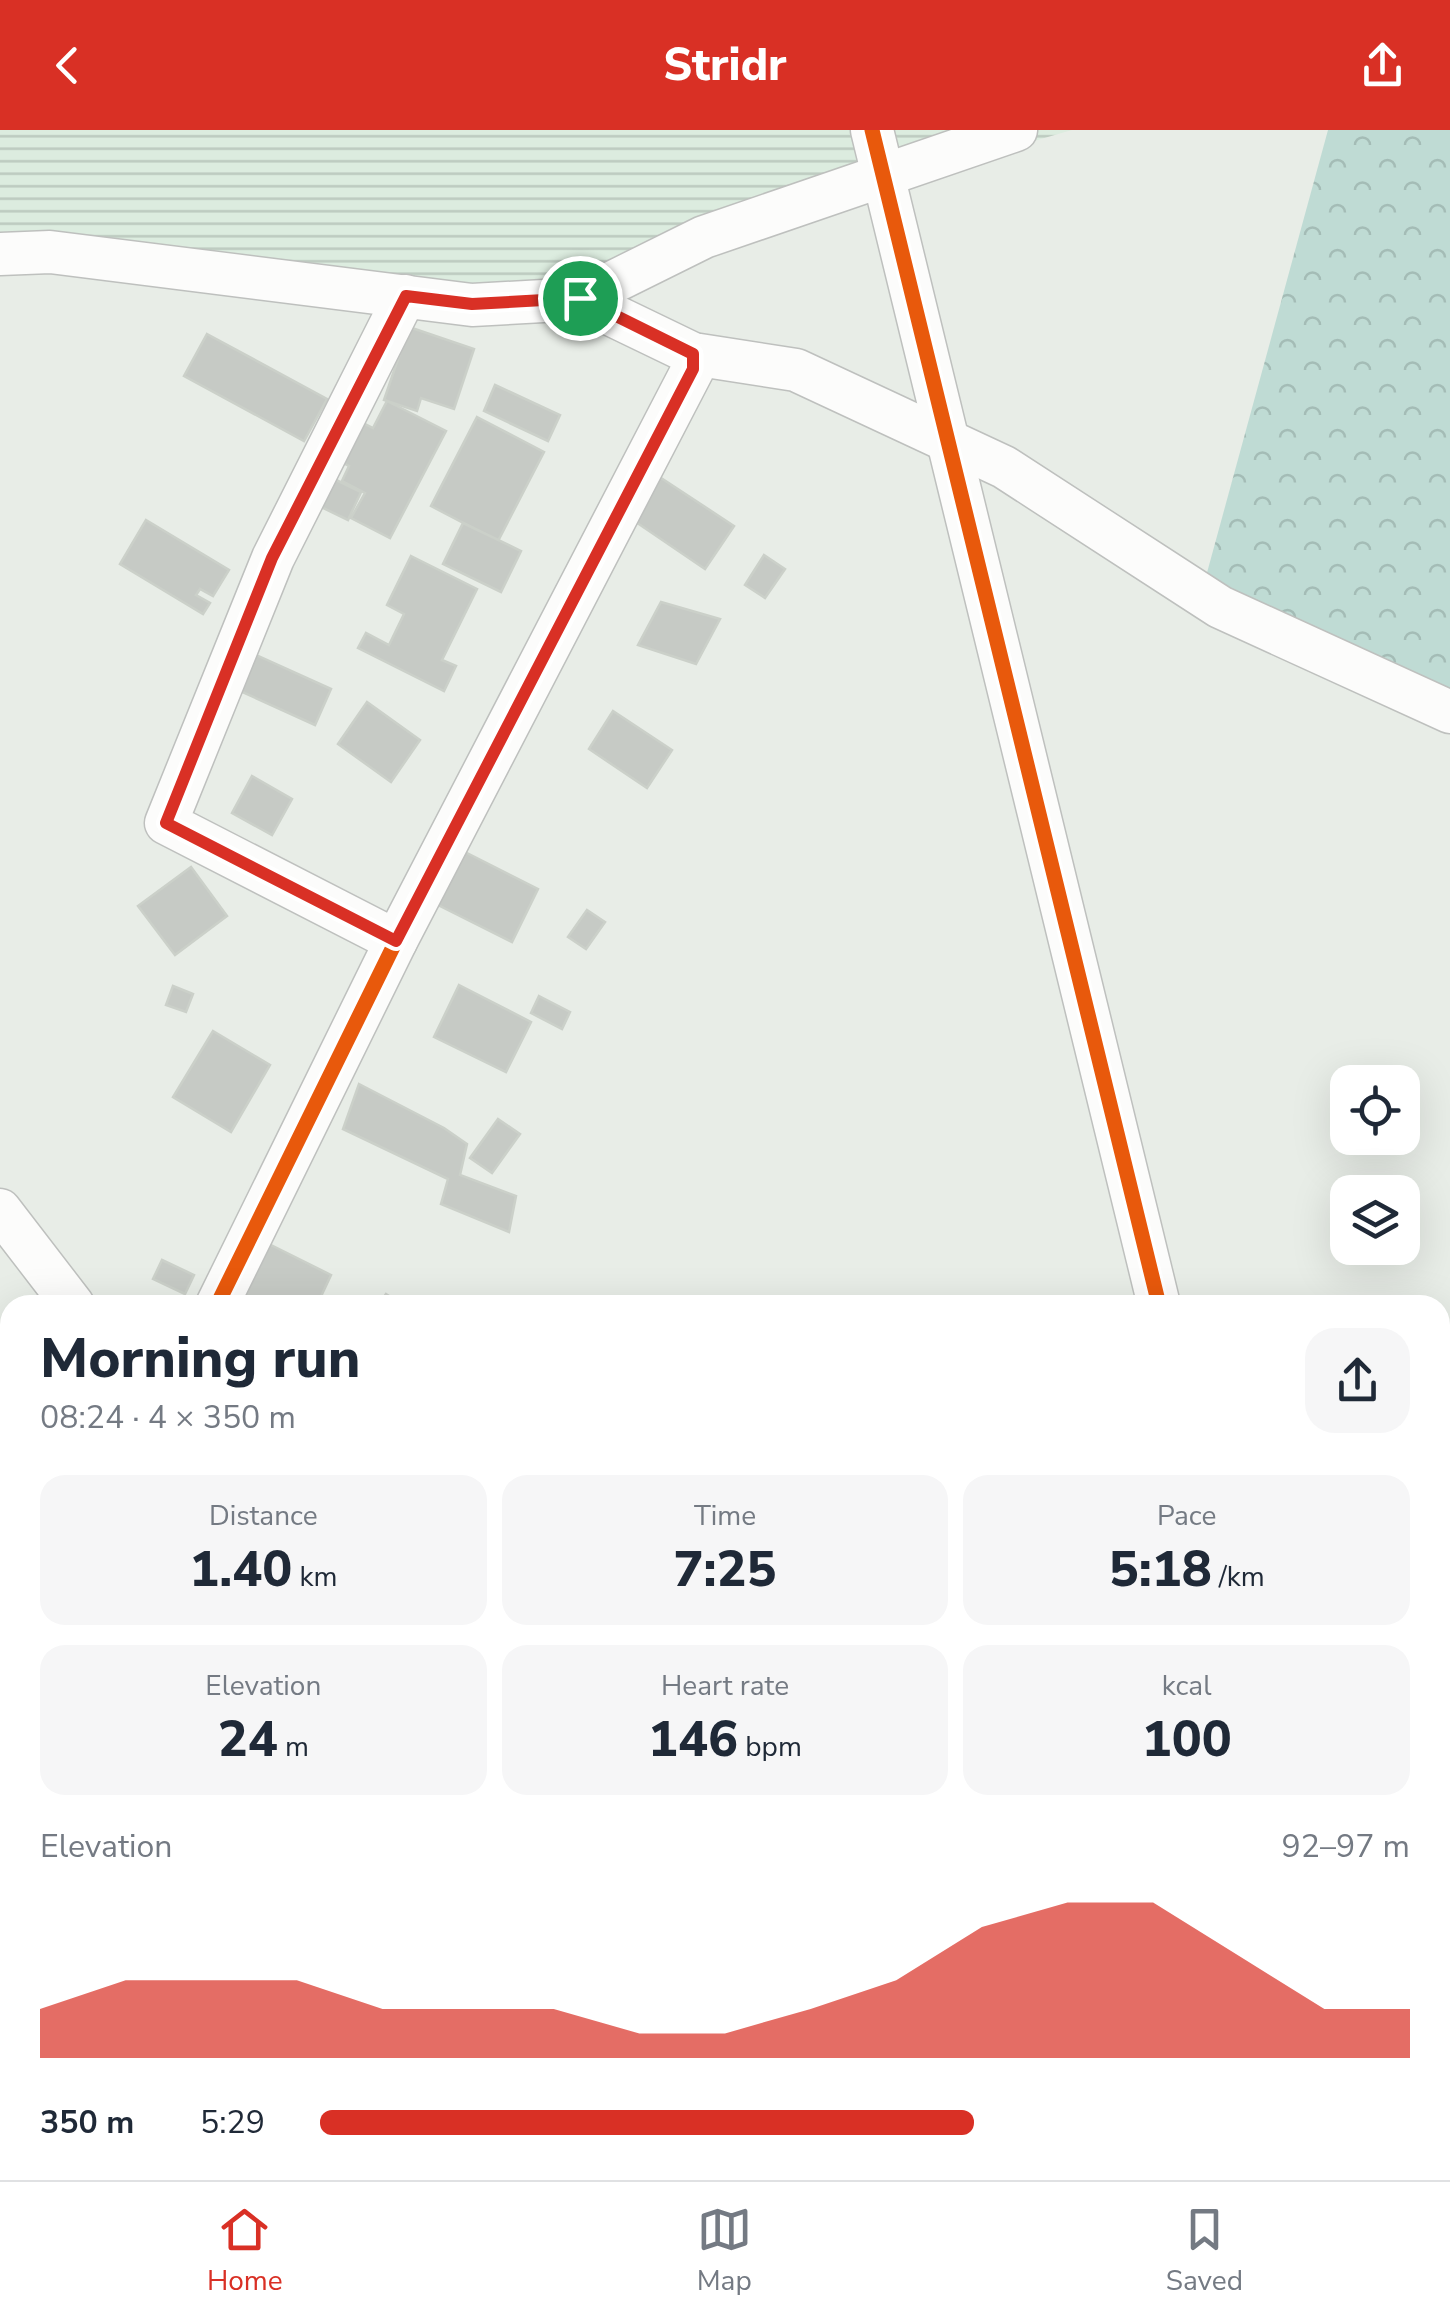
<!DOCTYPE html>
<html lang="en">
<head>
<meta charset="utf-8">
<style>
  :root { --surface:#fff; --page:#f6f6f7; --text:#1f2937; --muted:#747a83; --line:#e0e1e3; --accent:#d93025 }
  body { margin:0; font-family:"Nunito Sans",sans-serif; background:var(--page); color:var(--text); height:100vh; display:flex; flex-direction:column; font-size:38px; white-space:nowrap }
  * { box-sizing:border-box; margin:0 }
  p { font-size:32px; color:var(--muted) }
  .icon { flex:none; width:55px; height:55px; fill:none; stroke:currentColor; stroke-width:2; stroke-linecap:round; stroke-linejoin:round }
  .map { position:relative; flex:1; overflow:hidden }
  .drawer { position:absolute; left:0px; top:1165px; width:1450px; height:885px; display:flex; flex-direction:column; background:var(--surface); border-radius:30px 30px 0 0; box-shadow:0 10px 40px #0002 }
  .drawer>* { flex:none }
  .controls { position:absolute; left:1330px; top:935px; display:grid; gap:20px }
  .controls a { display:grid; place-items:center; width:90px; height:90px; border-radius:20px; background:var(--surface); box-shadow:0 10px 40px #0002; font-size:50px }
  .pin { position:absolute; display:grid; place-items:center; width:85px; height:85px; color:#fff; margin:-42px; border:5px solid #fff; border-radius:50%; box-shadow:0 2px 10px #0007 }
  .round { display:grid; place-items:center; flex:none; width:105px; height:105px; border-radius:30px; background:var(--page) }
  .head { display:flex; align-items:center; justify-content:space-between; height:170px; padding:0 40px }
  h1 { font-size:55px; font-weight:800; line-height:75px }
  .stats { display:grid; grid-template-columns:repeat(3,1fr); gap:15px; height:170px; padding:10px 40px }
  .stats div { display:grid; align-content:center; border-radius:25px; background:var(--page); text-align:center }
  .stats b { font-size:50px; font-weight:800 }
  .stats small { font-size:28px; font-weight:400 }
  .stats p { font-size:28px }
  .chart { height:280px; padding:20px 40px }
  .chart p { display:flex; justify-content:space-between }
  .chart svg { width:100%; height:180px; margin-top:10px; fill:var(--accent); opacity:.7 }
  ul { padding:0 40px; list-style:none; font-size:32px }
  li { display:grid; grid-template-columns:160px 120px 1fr; align-items:center; height:75px }
  li i { height:25px; border-radius:12px; background:var(--accent) }
  header { display:flex; justify-content:space-between; align-items:center; height:130px; padding:0 40px; background:var(--accent); color:#fff; font-size:45px; font-weight:800 }
  .tab-bar { display:flex; justify-content:space-around; align-items:center; height:140px; border-top:2px solid var(--line); background:var(--surface); font-size:28px; color:var(--muted) }
  .tab-bar a { display:grid; justify-items:center; gap:5px }
  .tab-bar .selected { color:var(--accent) }
  .map>svg:first-child { display:block }
</style>
</head>
<body>
<header><svg class="icon" aria-label="back" viewBox="0 0 24 24"><path d="M15 5l-7 7 7 7"/></svg>Stridr<svg class="icon" aria-label="share" viewBox="0 0 24 24"><path d="M12 15V3M7 8l5-5 5 5M5 13v7h14v-7"/></svg></header>
<div class="map">
<svg width="1450" height="2050" viewBox="0 0 1450 2050">
  <defs>
    <pattern id="farmland-rules" width="6" height="5" patternUnits="userSpaceOnUse" patternTransform="scale(2.5)"><rect width="6" height="5" fill="#dcecdf"/><path d="M0 2.5h6" fill="none" stroke="#bccabf"/></pattern>
    <pattern id="forest-crowns" width="20" height="18" patternUnits="userSpaceOnUse" patternTransform="scale(2.5)"><rect width="20" height="18" fill="#bfdbd4"/><path d="M2 6a3 3 0 1 1 6 0M12 15a3 3 0 1 1 6 0" fill="none" stroke="#a4bcb6"/></pattern>
  </defs>
  <rect width="100%" height="100%" fill="#e8ede7"/>
  <!-- residential -->
  <path fill="#dadcd9" d="M0,1433h10v607h732l3,10h-745z"/>
  <!-- farmland -->
  <path fill="url(#farmland-rules)" d="M0,0h1072l-600,175 -472,-49z"/>
  <!-- forest -->
  <path fill="url(#forest-crowns)" d="M1328,0h122v567l-248,-106z"/>
  <!-- building -->
  <g fill="#c6cac5" stroke="#cbd0c9" stroke-width="2.5">
    <path d="M409,197l65,22 -20,60 -33,-11 -4,13 -33,-11z"/>
    <path d="M207,204l120,65 -23,42 -120,-65z"/>
    <path d="M495,255l65,30 -12,26 -64,-30z"/>
    <path d="M387,271l59,30 -56,107 -39,-20 14,-25 -23,-12 7,-15 -12,-6 20,-40 16,8z"/>
    <path d="M477,287l67,35 -46,89 -67,-35z"/>
    <path d="M655,344l79,52 -29,43 -78,-53z"/>
    <path d="M330,347l31,15 -13,28 -31,-15z"/>
    <path d="M146,390l83,50 -16,26 -13,-7 -4,6 14,8 -7,11 -83,-50z"/>
    <path d="M463,393l58,28 -20,41 -58,-28z"/>
    <path d="M764,425l21,14 -20,29 -20,-13z"/>
    <path d="M411,426l66,33 -35,71 14,6 -12,25 -86,-43 8,-15 23,12 15,-31 -17,-9z"/>
    <path d="M661,472l59,17 -24,45 -58,-19z"/>
    <path d="M243,519l88,40 -16,36 -88,-40z"/>
    <path d="M367,572l53,38 -29,42 -53,-38z"/>
    <path d="M613,581l59,39 -25,38 -58,-39z"/>
    <path d="M252,646l40,23 -20,36 -40,-22z"/>
    <path d="M465,722l73,37 -26,53 -74,-37z"/>
    <path d="M191,737l36,49 -52,39 -37,-49z"/>
    <path d="M587,780l18,12 -19,27 -18,-12z"/>
    <path d="M459,855l72,37 -25,50 -72,-35z"/>
    <path d="M173,856l20,8 -7,18 -20,-7z"/>
    <path d="M539,866l31,16 -8,17 -31,-16z"/>
    <path d="M213,901l57,34 -39,67 -58,-35z"/>
    <path d="M359,954l85,44 23,16 -7,31 56,21 -7,36 -68,-28 7,-25 -105,-50z"/>
    <path d="M498,989l22,15 -28,39 -22,-15z"/>
    <path d="M267,1113l64,32 -14,30h-29l-13,-6 -3,6h-13l-18,-9z"/>
    <path d="M162,1130l32,15 -9,19 -32,-15z"/>
    <path d="M386,1164l17,11h-25z"/>
    <path d="M1440,1771l10,5v33l-7,16 -3,-2z"/>
  </g>
  <g fill="none" stroke-linecap="round" stroke-linejoin="round">
    <!-- minor casing -->
    <g stroke="#bec0be" stroke-width="45">
      <g id="minor">
        <path d="M872,0l287,1175"/>
        <path d="M0,124l50,-2 422,53 107,-6 125,-62 312,-107"/>
        <path d="M579,169l114,55 103,16 208,97 216,140 230,105"/>
        <path d="M396,811l-230,-118 107,-265 132,-262"/>
        <path d="M0,1080l73,95"/>
        <path d="M217,1175l179,-364 297,-572v-15"/>
        <path d="M1440,1394l10,6"/>
        <path d="M1440,1557l10,-24"/>
        <path d="M0,1576l10,14"/>
        <path d="M0,1862l10,-33"/>
        <path d="M1360,2040l2,10"/>
      </g>
    </g>
    <!-- minor -->
    <use href="#minor" stroke="#fcfcfb" stroke-width="42"/>
    <!-- cycleway casing -->
    <g stroke="#fff" stroke-width="21">
      <g id="cycleway">
        <path d="M872,0l287,1175"/>
        <path d="M217,1175l179,-364 297,-572v-15"/>
      </g>
    </g>
    <!-- cycleway -->
    <use href="#cycleway" stroke="#e8590c" stroke-width="15"/>
  </g>
  <g fill="none" stroke-linecap="round" stroke-linejoin="round">
    <!-- route casing -->
    <g stroke="#fff" stroke-width="20">
      <path id="route" d="M406,166l66,8 108,-6 113,56v15l-297,572 -230,-118 106,-265z"/>
    </g>
    <!-- route -->
    <use href="#route" stroke="#d93025" stroke-width="12"/>
  </g>
</svg>
<div class="controls">
<a><svg class="icon" aria-label="locate" viewBox="0 0 24 24"><circle cx="12" cy="12" r="6"/><path d="M12 2v4M12 18v4M2 12h4M18 12h4"/></svg></a>
<a><svg class="icon" aria-label="layers" viewBox="0 0 24 24"><path d="M12 4l9 5-9 5-9-5zM3 14l9 5 9-5"/></svg></a>
</div>
<div class="pin" style="left:580px;top:168px;background:#1e9e55"><svg class="icon" aria-label="arrive" viewBox="0 0 24 24"><path d="M6 21V4h12l-3 4 3 4H6"/></svg></div>
<section class="drawer">
<div class="head"><div><h1>Morning run</h1><p>08:24 · 4 × 350 m</p></div><a class="round"><svg class="icon" aria-label="share" viewBox="0 0 24 24"><path d="M12 15V3M7 8l5-5 5 5M5 13v7h14v-7"/></svg></a></div>
<div class="stats">
<div><p>Distance</p><b>1.40<small> km</small></b></div>
<div><p>Time</p><b>7:25</b></div>
<div><p>Pace</p><b>5:18<small> /km</small></b></div>
</div>
<div class="stats">
<div><p>Elevation</p><b>24<small> m</small></b></div>
<div><p>Heart rate</p><b>146<small> bpm</small></b></div>
<div><p>kcal</p><b>100</b></div>
</div>
<div class="chart"><p><span>Elevation</span>92–97 m</p>
<svg viewBox="0 0 160 44" preserveAspectRatio="none"><path d="M0 44V32L10 25L20 25L30 25L40 32L50 32L60 32L70 38L80 38L90 32L100 25L110 12L120 6L130 6L140 19L150 32L160 32V44z"/></svg>
</div>
<ul>
<li><b>350 m</b>5:29<i style="width:60%"></i></li>
</ul>
</section>
</div>
<nav class="tab-bar">
<a class="selected"><svg class="icon" aria-label="home" viewBox="0 0 24 24"><path d="M3 11l9-7 9 7M6 9v11h12V9"/></svg>Home</a>
<a><svg class="icon" aria-label="map" viewBox="0 0 24 24"><path d="M3 6l6-2 6 2 6-2v14l-6 2-6-2-6 2zM9 4v14M15 6v14"/></svg>Map</a>
<a><svg class="icon" aria-label="saved" viewBox="0 0 24 24"><path d="M7 4h10v16l-5-4-5 4z"/></svg>Saved</a>
</nav>
</body>
</html>
